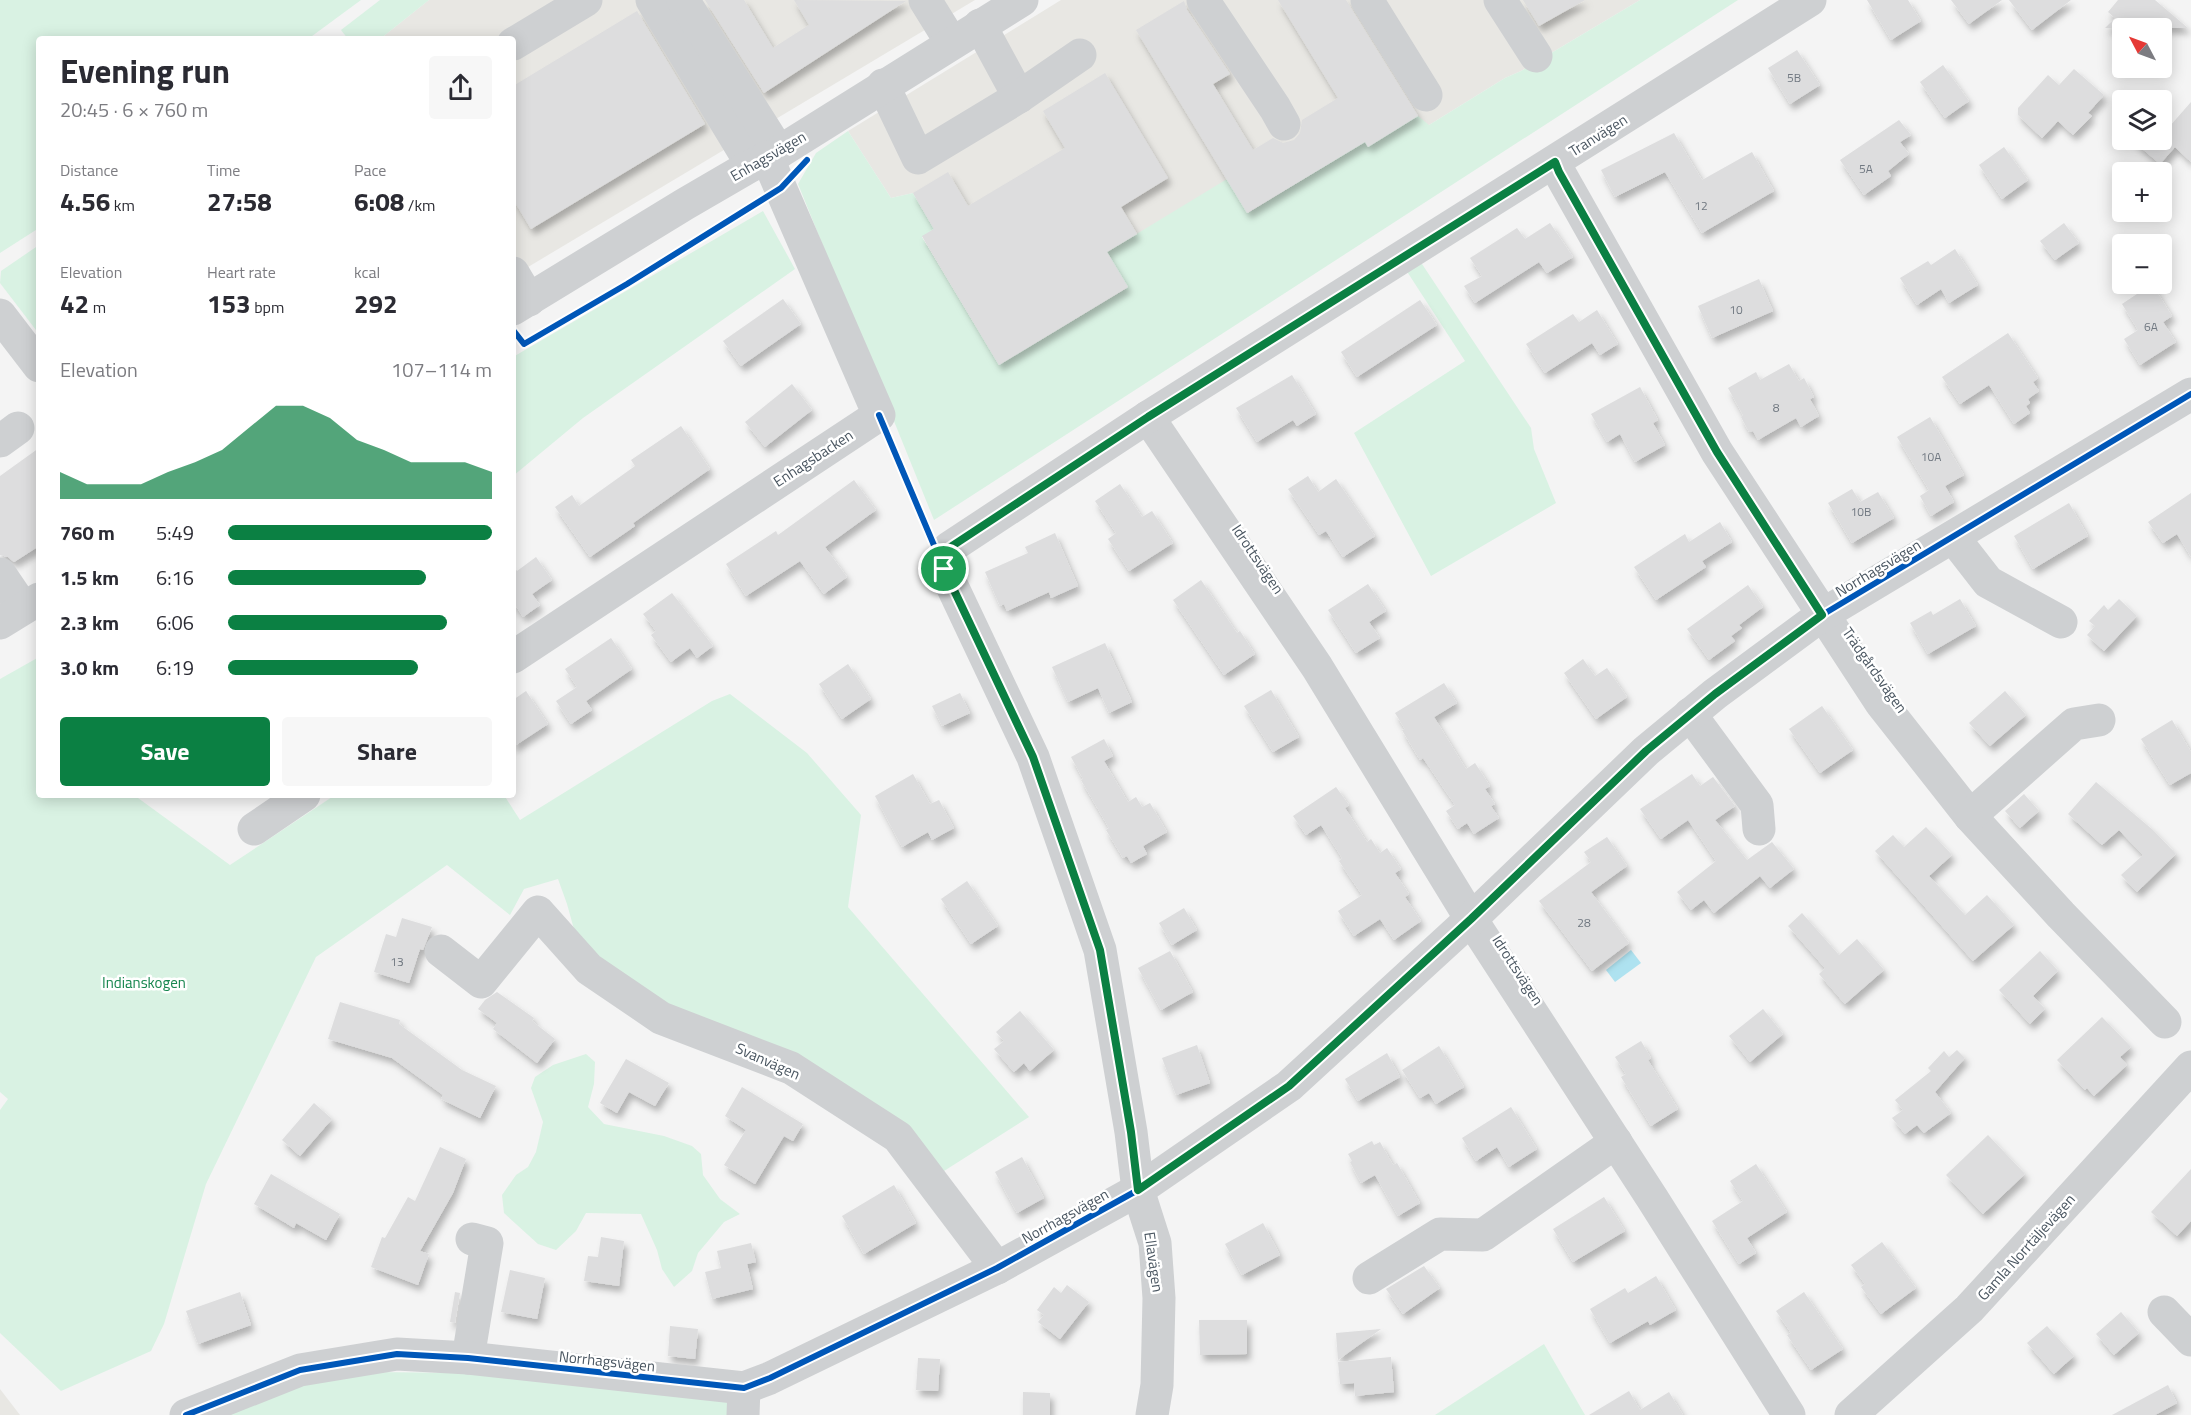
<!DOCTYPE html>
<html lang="en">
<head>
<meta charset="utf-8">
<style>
  :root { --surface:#fff; --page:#f7f7f7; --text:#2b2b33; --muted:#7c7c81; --accent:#0b8043 }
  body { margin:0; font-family:"Titillium Web",sans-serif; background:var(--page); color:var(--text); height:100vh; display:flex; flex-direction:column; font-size:22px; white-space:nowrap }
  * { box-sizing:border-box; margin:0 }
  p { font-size:20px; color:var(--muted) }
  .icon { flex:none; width:33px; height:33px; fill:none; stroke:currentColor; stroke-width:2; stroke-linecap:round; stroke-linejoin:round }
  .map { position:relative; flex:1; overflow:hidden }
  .panel { position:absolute; left:36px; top:36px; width:480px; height:762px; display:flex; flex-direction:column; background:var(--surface); border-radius:6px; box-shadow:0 3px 15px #0003 }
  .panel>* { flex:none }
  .needle { width:39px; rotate:311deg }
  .buttons { position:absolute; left:2112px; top:18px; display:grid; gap:12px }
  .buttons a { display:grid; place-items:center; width:60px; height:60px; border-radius:6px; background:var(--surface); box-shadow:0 3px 15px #0003; font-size:30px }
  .pin { position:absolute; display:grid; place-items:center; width:51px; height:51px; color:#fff; margin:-26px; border:3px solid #fff; border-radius:50%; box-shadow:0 2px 6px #0007 }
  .round { display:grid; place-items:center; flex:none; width:63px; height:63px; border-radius:6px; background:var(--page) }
  .headline { display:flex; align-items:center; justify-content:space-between; height:102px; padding:0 24px }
  h1 { font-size:33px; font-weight:700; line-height:45px }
  .figures { display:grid; grid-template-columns:repeat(3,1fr); gap:9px; height:102px; padding:6px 24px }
  .figures div { display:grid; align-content:center }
  .figures b { font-size:26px; font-weight:700 }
  .figures small { font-size:16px; font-weight:400 }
  .figures p { font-size:16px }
  .chart { height:168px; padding:12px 24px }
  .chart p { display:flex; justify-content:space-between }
  .chart svg { width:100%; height:108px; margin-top:6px; fill:var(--accent); opacity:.7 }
  .primary-button { display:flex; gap:12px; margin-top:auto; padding:12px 24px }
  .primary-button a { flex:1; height:69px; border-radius:6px; background:var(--accent); color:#fff; font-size:24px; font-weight:700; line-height:69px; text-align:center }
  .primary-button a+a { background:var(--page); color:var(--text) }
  ul { padding:0 24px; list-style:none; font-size:20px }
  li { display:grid; grid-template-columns:96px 72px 1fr; align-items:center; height:45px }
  li i { height:15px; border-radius:8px; background:var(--accent) }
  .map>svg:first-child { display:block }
</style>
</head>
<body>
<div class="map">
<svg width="2191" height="1415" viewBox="0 0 2191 1415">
  <defs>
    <filter id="shadow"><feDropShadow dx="3.5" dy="6" stdDeviation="3" flood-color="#0004"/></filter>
  </defs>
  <rect width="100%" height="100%" fill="#f4f4f4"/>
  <!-- commercial -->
  <g fill="#e8e7e3">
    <path d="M429,0h546l-462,276v-237h-133z"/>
    <path d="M1061,0h579l-119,71 -16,7 -76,47 -93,34 -89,54 -20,-34 -99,108 -129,78 -77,-129 12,-7 -21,-36 -22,5 -43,-67z"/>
    <path d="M0,1389l20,26h-20z"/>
  </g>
  <!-- green -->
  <g fill="#d9f2e3">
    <path d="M0,0h361l-53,39h-269v189l-39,25z"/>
    <path d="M380,0h49l-49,39h-32l-7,-9z"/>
    <path d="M1640,0h98l-804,520 -136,-336 18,-31 32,-22 43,67 22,-5 21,36 -12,8 77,128 128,-77 -20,-36 120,-73 21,34 88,-54 -26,-44 108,1 11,9 76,-47 16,-7z"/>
    <path d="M763,211l32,58 -212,149 -70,58v-119z"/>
    <path d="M39,245v89l-39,-51 1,-12z"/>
    <path d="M1420,261l111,167 3,21 22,54 -125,73 -77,-143 111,-72 -59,-91z"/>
    <path d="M39,657v138h99v3l92,67 105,-70h169l16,25 192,-119 18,-7 77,59 54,62 -13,92 181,210 -85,54 -21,-23 -238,-127 -108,-81 -10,-36 -9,-25 -34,10 -14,26 -63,-50 -131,92 -110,227 -42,140 -13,27 -90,40 -61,-58v-223l8,-11 -8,-7v-413z"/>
    <path d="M586,1054l9,8 -1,22 -6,23 16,17 60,12 28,10 9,8 2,21 17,24 20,15 -16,8 -26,31 -6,18 -18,16 -12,-18 -5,-19 -16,-36 -55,-1 -10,18 -20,19 -18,-6 -34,-31 -2,-18 14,-20 12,-8 8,-15 7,-30 -12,-34 4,-11 18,-12z"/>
    <path d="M1544,1344l41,71h-150z"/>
    <path d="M368,1372l104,1 253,27 12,15h-519l74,-34z"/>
  </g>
  <!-- water -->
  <path fill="#aee2f0" d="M1631,950l10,13 -26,19 -9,-12z"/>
  <!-- building -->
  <g fill="#ddddde" filter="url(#shadow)">
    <path d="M705,0h39l29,48 36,-23 -15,-25 112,1 -142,92z"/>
    <path d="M1278,0h68l72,116 -50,31 -3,-5 -118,71 -111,-183 48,-29 3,9 43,64 -17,10 40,66 20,-12 10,5 11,-3 6,-7 2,-13 36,-22z"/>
    <path d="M1523,0h62l-46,26z"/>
    <path d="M1867,0h41l13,21 -30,19z"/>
    <path d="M1951,0h51l-33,24z"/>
    <path d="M2009,0h62l-39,30z"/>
    <path d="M2118,0h37l33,28h-83l10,-10 -7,-6z"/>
    <path d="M637,11l68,113 -174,105 -18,-30v-113z"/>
    <path d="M1797,50l23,35 -30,19 -22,-36z"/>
    <path d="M1943,65l26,36 -24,17 -25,-36z"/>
    <path d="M2074,69l30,26 -16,18 4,3 -19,19 -15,-14 -16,17 -24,-23v-7l30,-33 11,10z"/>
    <path d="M1105,73l63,105 -47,29 16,27 -30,18 21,35 -129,78 -77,-129 12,-7 -21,-36 35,-21 20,34 97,-58 -22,-37z"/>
    <path d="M2191,102v60l-16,-15 -15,17 -28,-24h34l-4,-5z"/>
    <path d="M1899,120l12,15 -11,7 9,12 -21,17 3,5 -27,19 -24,-35z"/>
    <path d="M1674,133l28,47 50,-28 22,39 -72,42 -37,-61 -50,25 -14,-27z"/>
    <path d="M2004,147l24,33 -26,19 -23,-34z"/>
    <path d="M1550,223l23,34 -26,16 -8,-11 -64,41 -11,-17 18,-10 -12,-18 47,-30 8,11z"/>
    <path d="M2064,223l15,20 -24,17 -15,-19z"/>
    <path d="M1955,249l23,36 -29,18 -8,-14 -24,16 -17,-27 28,-17 3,4z"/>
    <path d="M1759,279l14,32 -61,27 -14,-32z"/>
    <path d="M2152,284l20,32 -9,6 13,20 -36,23 -16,-26 14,-9 -16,-26z"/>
    <path d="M783,299l18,25 -60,42 -18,-25z"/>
    <path d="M1420,300l17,25 -80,52 -16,-25z"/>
    <path d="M1597,310l21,34 -18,11 -8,-12 -47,30 -19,-29 47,-30 6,8z"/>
    <path d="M2008,333l30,45 -5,4 6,9 -11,8 2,4 -4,3 4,7 -16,11 -25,-39 -29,19 -18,-27z"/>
    <path d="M1789,364l10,17 5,-3 10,19 -4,2 9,17 -18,11 -5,-9 -38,22 -5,-9 -4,1 -8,-15 2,-2 -15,-27 28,-16 4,8z"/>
    <path d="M1292,375l24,39 -19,12 -4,-6 -36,22 -21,-34z"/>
    <path d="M792,384l20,26 -47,37 -20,-25z"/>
    <path d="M1640,387l18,33 -5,3 12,22 -30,17 -15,-28 -13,8 -16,-28z"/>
    <path d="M1930,417l34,58 -19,11 9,16 -23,14 -11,-20 9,-6 -32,-53z"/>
    <path d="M681,426l29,43 -77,54 2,3 -45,31 -35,-50 17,-12 7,11 56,-40 -4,-6z"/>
    <path d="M39,448v98l-25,16 -6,-5 -8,-2v-79z"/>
    <path d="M1308,476l10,16 18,-13 39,57 -32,21 -17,-26 -7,4 -31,-46z"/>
    <path d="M854,480l22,30 -51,37 22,30 -23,17 -24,-33 -54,35 -20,-32 50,-33 2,4z"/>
    <path d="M1120,484l22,33 10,-6 21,32 -44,28 -21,-32 8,-6 -21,-32z"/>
    <path d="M1852,489l8,13 18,-10 16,26 -42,25 -24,-40z"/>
    <path d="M2191,493v64l-14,-23 -14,9 -15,-21z"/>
    <path d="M2069,503l19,33 -55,33 -19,-33z"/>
    <path d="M1720,522l12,20 -30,19 4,6 -50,33 -22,-33 51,-33 4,8z"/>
    <path d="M1055,533l23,53 -27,12 -2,-6 -42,19 -3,-7 -4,2 -15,-34 43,-19 -3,-6z"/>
    <path d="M536,557l16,23 -20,14 8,11 -17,12 -7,-11 -3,2v-42l4,5z"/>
    <path d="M1201,580l36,53 3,-2 15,23 -31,21 -51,-75z"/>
    <path d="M1368,584l18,27 -17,11 11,16 -24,15 -28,-43z"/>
    <path d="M1748,585l15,22 -24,18 3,3 -11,8 4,5 -26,19 -22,-31z"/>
    <path d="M672,593l41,53 -16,12 -7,-10 -19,14 -20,-27 5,-4 -13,-17z"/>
    <path d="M1960,599l16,27 -48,28 -18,-31 21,-12 2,4z"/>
    <path d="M2119,599l18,17 -33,35 -17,-16 8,-9 -6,-5 15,-16 4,5z"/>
    <path d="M611,638l21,31 -46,32 6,9 -21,14 -15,-23 21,-14 -12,-18z"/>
    <path d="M1105,643l27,59 -23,11 -11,-25 -30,14 -16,-35z"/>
    <path d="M1583,659l12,17 12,-8 20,29 -31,22 -32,-46z"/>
    <path d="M848,664l23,35 -29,20 -23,-35z"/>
    <path d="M1444,683l13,20 -23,14 32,52 9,-6 15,23 -5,3 10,15 -4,2 8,12 -25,16 -7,-11 -9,6 -12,-18 9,-6 -32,-47 -3,2 -18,-30 3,-1 -10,-16z"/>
    <path d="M1271,690l28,47 -26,15 -29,-46z"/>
    <path d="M526,691l22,33 -35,23v-47z"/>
    <path d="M2005,691l21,24 -36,31 -21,-23z"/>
    <path d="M960,693l10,20 -28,13 -10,-20z"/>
    <path d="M1822,706l31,44 -33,23 -31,-44z"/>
    <path d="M2172,720l19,32v21l-21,12 -29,-46z"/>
    <path d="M1104,739l9,17 -9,5 24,41 8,-5 6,10 8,-4 17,29 -24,14 4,8 -16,9 -4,-7 -4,2 -17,-28 3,-2 -28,-48 2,-1 -12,-22z"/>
    <path d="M913,774l17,30 9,-4 15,28 -22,12 -4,-8 -26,15 -27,-51z"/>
    <path d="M1692,774l8,12 13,-9 22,29 -20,14 32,40 25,-18 22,27 -24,19 -10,-12 -46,37 -10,-13 -13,10 -14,-18 39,-31 -28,-41 -27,19 -21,-30z"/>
    <path d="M2096,782l57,48 23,24 -39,38 -16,-17 22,-20 -24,-25 -17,15 -34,-31z"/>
    <path d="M1336,787l13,18 -4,3 22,34 4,-3 9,14 7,-5 14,21 -6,4 14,21 -4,3 16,24 -27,19 -14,-21 -26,17 -16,-25 24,-16 -23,-34 3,-3 -21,-33 -15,10 -13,-19z"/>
    <path d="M2024,794l15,17 -19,17 -15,-17z"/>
    <path d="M1926,827l26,28 -23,21 36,39 22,-20 27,30 -41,36 -98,-110 18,-16 11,12z"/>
    <path d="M1607,837l20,29 -36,26 38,51 -37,28 -53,-70 52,-39 -7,-10z"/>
    <path d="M967,881l31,45 -27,18 -30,-45z"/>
    <path d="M1184,908l13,22 -25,15 -13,-22z"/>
    <path d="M1802,913l37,42 18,-16 27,31 -39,34 -26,-30 6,-6 -37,-42z"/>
    <path d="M402,918l30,9 -9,23 -3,-1 -11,34 -35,-11 12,-38 10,3z"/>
    <path d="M1170,951l23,41 -32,18 -23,-42z"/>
    <path d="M2040,951l18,20 -25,25 12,13 -15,15 -31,-34z"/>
    <path d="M497,992l37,26 -2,3 23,18 -18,24 -44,-34 4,-6 -19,-14 7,-9z"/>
    <path d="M340,1002l60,18 -1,4 63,46 34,16 -16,32 -39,-19 2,-4 -51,-37 -64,-19z"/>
    <path d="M1763,1009l20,25 -33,28 -21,-26z"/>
    <path d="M1020,1011l34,39 -24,21 -6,-8 -10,9 -20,-23 10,-8 -8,-9z"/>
    <path d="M2102,1017l29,30 -11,10 7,8 -33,31 -7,-8 -2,2 -28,-30z"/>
    <path d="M1641,1041l10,17 -3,2 30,49 -27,17 -30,-49 5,-3 -11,-17z"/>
    <path d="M1197,1045l13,38 -34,12 -14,-37z"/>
    <path d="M1439,1046l25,41 -28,17 -7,-11 -9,5 -18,-28z"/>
    <path d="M1957,1050l8,8 -30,34 16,21 -27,20 -7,-8 -12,9 -13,-16 11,-8 -8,-10 36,-29 -3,-3 16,-17 5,6z"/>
    <path d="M1387,1053l13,24 -42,24 -13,-22z"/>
    <path d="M626,1059l43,24 -14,23 -26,-14 -12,21 -17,-10z"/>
    <path d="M742,1087l61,37 -10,17 -9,-5 -29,48 -31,-19 22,-35 -21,-14z"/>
    <path d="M314,1103l18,16 -32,37 -18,-16z"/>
    <path d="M1511,1107l26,42 -28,18 -12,-20 -21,14 -14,-23z"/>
    <path d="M1988,1135l37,39 -42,40 -37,-39z"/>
    <path d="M1372,1141l2,4 6,-3 13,23 4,-2 23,40 -22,13 -23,-41 -14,8 -11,-21 2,-1 -4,-7z"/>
    <path d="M440,1147l26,12 -13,34 -33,58 9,3 -11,31 -47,-18 11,-30 3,1 23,-41 7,4z"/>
    <path d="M1022,1157l22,41 -27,15 -22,-41z"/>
    <path d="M1756,1164l31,48 -40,26 9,15 -17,11 -27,-43 31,-20 -13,-20z"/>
    <path d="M2191,1169v52l-14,15 -26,-24z"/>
    <path d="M271,1174l69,40 -14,26 -30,-17 -2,5 -40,-24z"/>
    <path d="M894,1185l22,38 -52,31 -22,-38z"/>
    <path d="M1604,1197l21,34 -52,31 -20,-33z"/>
    <path d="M1263,1223l17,32 -38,20 -17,-31z"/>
    <path d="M601,1237l23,4 -5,45 -35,-5 4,-25 10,1z"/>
    <path d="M1882,1242l34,46 -35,26 -20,-27 4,-3 -14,-19z"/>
    <path d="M751,1243l5,19 -9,2 6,25 -41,10 -7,-27 16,-4 -4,-17z"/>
    <path d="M1424,1266l16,22 -37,26 -17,-25z"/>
    <path d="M510,1270l35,8 -8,41 -36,-7z"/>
    <path d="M1656,1276l20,34 -26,15 -2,-4 -38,22 -20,-34 35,-21 3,5z"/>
    <path d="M1067,1285l22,17 -29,37 -22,-17 6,-7 -7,-5 17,-23 7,6z"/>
    <path d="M240,1292l11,33 -53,19 -12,-33z"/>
    <path d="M455,1292l5,1 -5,30 -5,-1z"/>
    <path d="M1804,1292l39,57 -32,21 -24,-35 4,-2 -15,-22z"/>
    <path d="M2121,1312l18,21 -25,22 -18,-21z"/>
    <path d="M1199,1320h48v34l-47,1z"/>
    <path d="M670,1326l28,3 -3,30 -27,-3z"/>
    <path d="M2047,1326l27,30 -20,18 -27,-31z"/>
    <path d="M1381,1329l-43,31 -2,-27z"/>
    <path d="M1391,1357l3,35 -39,4 -1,-13 -14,1 -2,-22z"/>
    <path d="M918,1358l22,1 -2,32 -22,-1z"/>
    <path d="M2168,1385l9,18 -22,12h-43z"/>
    <path d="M1629,1391l11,19 29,-18 14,23h-94z"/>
    <path d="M1023,1392l27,1v22h-27z"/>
  </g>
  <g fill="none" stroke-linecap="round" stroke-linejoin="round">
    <!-- minor -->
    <g stroke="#ced0d2" stroke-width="33">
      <path d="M652,0l100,165"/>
      <path d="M683,0l96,152"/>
      <path d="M925,0l26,42"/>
      <path d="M1203,0l72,108 9,16"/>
      <path d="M1367,0l59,95"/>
      <path d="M1500,0l36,56"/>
      <path d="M980,25l39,72"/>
      <path d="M513,44l73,-44"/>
      <path d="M883,85l35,73 101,-61 61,-42"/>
      <path d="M1555,162l4,10 158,280 164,251 89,113 91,99 104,107"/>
      <path d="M513,273l16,27"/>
      <path d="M513,309l172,-105 67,-39 27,-13 243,-152"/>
      <path d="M0,315l39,51"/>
      <path d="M1148,417l169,250 154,252 181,279 137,217"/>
      <path d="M0,441l18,-13"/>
      <path d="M1953,537l35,45 73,40"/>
      <path d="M0,574l23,34"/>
      <path d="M0,623l39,-24"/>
      <path d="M513,657l366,-242 -112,-258"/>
      <path d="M1690,714l67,91 2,24"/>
      <path d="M1970,816l104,-92 25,-4"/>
      <path d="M254,829l50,-34"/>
      <path d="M441,951l40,31 57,-70 51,57 72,49 130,50 107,69 99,131"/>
      <path d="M1369,1278l71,-44 43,1 133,-93"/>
      <path d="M2164,1312l27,28"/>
      <path d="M468,1358l19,-115 -15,-4"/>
      <path d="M186,1415l114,-45 97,-16 71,4 276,30 26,-10 227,-110 141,-78 151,-104 182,-167 175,-168 69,-57 107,-79 369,-221"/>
      <path d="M743,1415l1,-27"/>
      <path d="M1152,1415l5,-30 2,-87 -4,-55 -17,-53 -7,-58 -31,-182 -67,-193 -89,-188 5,-21 199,-131 662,-417"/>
      <path d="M1851,1415l118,-106 222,-242"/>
    </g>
    <!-- cycleway casing -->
    <g stroke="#fff" stroke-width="10">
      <g id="cycleway">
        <path d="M513,330l11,14 103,-60 154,-96 26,-28"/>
        <path d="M879,415l65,154"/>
        <path d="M186,1415l114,-45 97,-16 71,4 276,30 26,-10 227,-110 141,-78 151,-104 182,-167 175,-168 69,-57 107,-79 369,-221"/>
      </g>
    </g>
    <!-- cycleway -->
    <use href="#cycleway" stroke="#0057b8" stroke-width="6"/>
  </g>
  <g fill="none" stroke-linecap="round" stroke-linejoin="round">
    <!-- route casing -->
    <g stroke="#fff" stroke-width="12">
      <path id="route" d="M1555,162l4,10 158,280 105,163 -107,79 -69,57 -175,168 -182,167 -151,104 -7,-58 -31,-182 -67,-193 -89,-188 5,-21 199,-131z"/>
    </g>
    <!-- route -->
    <use href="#route" stroke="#0b8043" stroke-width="8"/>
  </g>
  <g text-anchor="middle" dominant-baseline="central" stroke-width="5" stroke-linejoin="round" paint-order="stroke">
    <!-- number labels -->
    <g font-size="12" fill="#707881">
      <text x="1794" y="77">5B</text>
      <text x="1866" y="168">5A</text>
      <text x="1701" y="205">12</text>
      <text x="1736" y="309">10</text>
      <text x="2151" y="326">6A</text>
      <text x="1776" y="407">8</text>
      <text x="1931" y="456">10A</text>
      <text x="1861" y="511">10B</text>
      <text x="1584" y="922">28</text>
      <text x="397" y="961">13</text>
    </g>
    <!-- street labels -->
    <g font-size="15" fill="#4a5661" stroke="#fff">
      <text transform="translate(1598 135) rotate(-32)">Tranvägen</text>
      <text transform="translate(768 156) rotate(-30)">Enhagsvägen</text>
      <text transform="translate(813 458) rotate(-33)">Enhagsbacken</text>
      <text transform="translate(1258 559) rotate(56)">Idrottsvägen</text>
      <text transform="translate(1878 568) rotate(-31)">Norrhagsvägen</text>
      <text transform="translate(1875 670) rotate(55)">Trädgårdsvägen</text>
      <text transform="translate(1518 970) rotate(57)">Idrottsvägen</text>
      <text transform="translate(768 1061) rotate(24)">Svanvägen</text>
      <text transform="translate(1065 1216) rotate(-29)">Norrhagsvägen</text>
      <text transform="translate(2026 1247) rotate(-48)">Gamla Norrtäljevägen</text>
      <text transform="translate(1154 1262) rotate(82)">Ellavägen</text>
      <text transform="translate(607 1361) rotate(6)">Norrhagsvägen</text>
    </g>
    <!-- park labels -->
    <g font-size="15" fill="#17864f" stroke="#fff">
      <text x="144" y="982">Indianskogen</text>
    </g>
  </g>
</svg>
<div class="buttons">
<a><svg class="needle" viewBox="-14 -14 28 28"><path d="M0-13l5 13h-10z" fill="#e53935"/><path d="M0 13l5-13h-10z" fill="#7c7c81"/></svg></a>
<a><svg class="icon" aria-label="layers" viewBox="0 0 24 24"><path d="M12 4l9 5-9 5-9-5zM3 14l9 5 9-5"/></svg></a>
<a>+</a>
<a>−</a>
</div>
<div class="pin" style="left:944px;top:569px;background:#1e9e55"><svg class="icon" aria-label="arrive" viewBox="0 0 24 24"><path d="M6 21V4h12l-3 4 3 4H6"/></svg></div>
<section class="panel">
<div class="headline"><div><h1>Evening run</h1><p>20:45 · 6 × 760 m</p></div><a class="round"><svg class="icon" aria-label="share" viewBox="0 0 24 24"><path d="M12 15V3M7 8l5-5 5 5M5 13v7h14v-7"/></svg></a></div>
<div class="figures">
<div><p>Distance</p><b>4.56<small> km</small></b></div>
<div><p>Time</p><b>27:58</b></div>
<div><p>Pace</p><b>6:08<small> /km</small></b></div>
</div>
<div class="figures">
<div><p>Elevation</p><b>42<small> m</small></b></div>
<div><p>Heart rate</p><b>153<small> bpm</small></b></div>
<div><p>kcal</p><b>292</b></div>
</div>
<div class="chart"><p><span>Elevation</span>107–114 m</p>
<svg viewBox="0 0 160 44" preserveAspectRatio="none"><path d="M0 44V33L10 38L20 38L30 38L40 33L50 29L60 24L70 15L80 6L90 6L100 11L110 20L120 24L130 29L140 29L150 29L160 33V44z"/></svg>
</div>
<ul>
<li><b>760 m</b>5:49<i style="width:100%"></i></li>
<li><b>1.5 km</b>6:16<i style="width:75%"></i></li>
<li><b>2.3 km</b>6:06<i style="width:83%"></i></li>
<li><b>3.0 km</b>6:19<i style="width:72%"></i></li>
</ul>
<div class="primary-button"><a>Save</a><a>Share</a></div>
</section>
</div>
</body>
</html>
